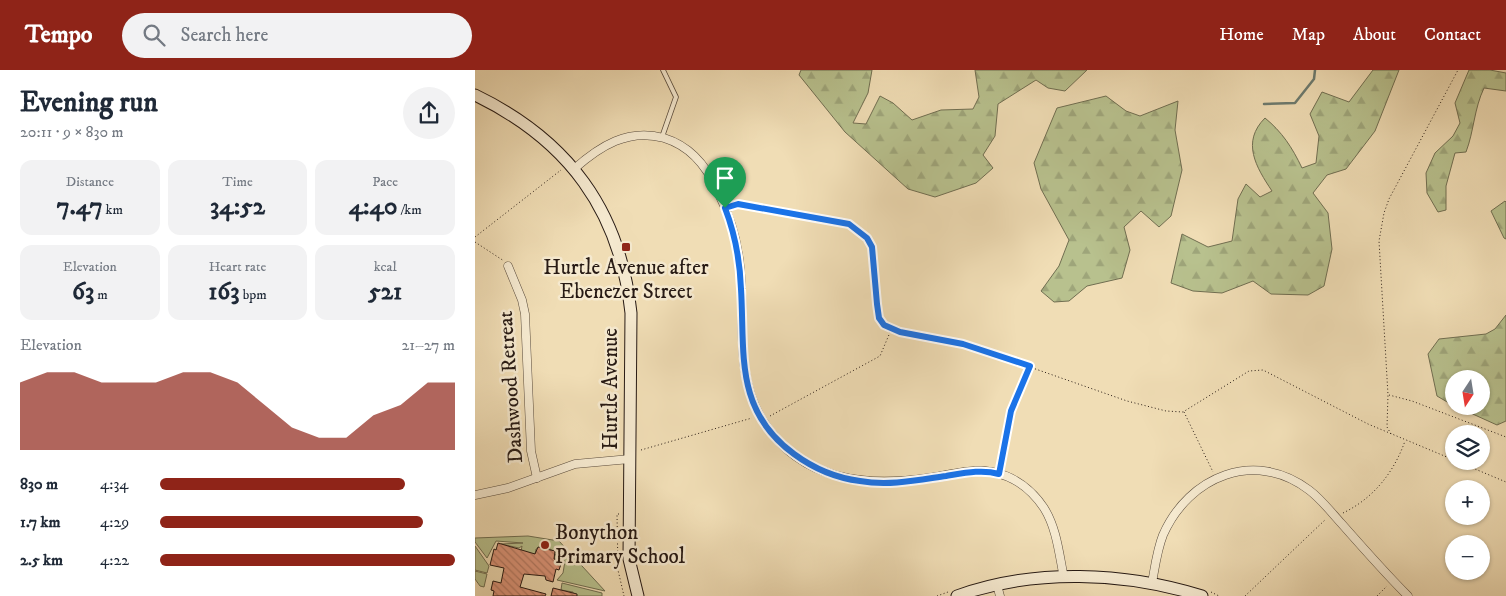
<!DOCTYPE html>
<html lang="en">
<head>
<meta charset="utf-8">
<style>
  :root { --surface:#fff; --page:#f2f2f3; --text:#1f2937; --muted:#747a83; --accent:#8f2418 }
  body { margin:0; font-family:"IM FELL DW Pica",serif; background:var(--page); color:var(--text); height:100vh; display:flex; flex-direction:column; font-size:19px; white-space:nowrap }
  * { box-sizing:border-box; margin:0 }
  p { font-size:16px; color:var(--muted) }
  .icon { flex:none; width:28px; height:28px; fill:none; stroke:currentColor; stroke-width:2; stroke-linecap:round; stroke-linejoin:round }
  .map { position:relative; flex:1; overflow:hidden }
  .sheet { display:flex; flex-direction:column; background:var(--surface); width:475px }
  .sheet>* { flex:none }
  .needle { width:32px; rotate:192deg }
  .fabs { position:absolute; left:970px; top:300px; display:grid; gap:10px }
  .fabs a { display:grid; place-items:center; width:45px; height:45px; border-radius:50%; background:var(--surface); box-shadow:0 1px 4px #0004; font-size:25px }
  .pin { position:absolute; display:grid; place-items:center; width:42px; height:42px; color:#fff; margin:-51px -21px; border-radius:50% 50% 50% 0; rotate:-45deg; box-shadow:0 0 5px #0007 }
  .pin .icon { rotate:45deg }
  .round { display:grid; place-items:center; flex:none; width:52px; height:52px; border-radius:26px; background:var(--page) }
  .headline { display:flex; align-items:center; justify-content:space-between; height:85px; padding:0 20px }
  h1 { font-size:28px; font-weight:700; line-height:38px }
  .metrics { display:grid; grid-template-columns:repeat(3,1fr); gap:8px; height:85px; padding:5px 20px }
  .metrics div { display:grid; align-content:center; border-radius:12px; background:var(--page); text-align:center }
  .metrics b { font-size:25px; font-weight:700 }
  .metrics small { font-size:14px; font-weight:400 }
  .metrics p { font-size:14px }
  .chart { height:140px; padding:10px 20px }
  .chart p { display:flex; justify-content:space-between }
  .chart svg { width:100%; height:90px; margin-top:5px; fill:var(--accent); opacity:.7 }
  ul { padding:0 20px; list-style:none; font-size:16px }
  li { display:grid; grid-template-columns:80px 60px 1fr; align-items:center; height:38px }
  li i { height:12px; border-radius:6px; background:var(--accent) }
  header { display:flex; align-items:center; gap:30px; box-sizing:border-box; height:70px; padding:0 25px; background:var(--accent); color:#fff }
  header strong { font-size:24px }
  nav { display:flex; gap:28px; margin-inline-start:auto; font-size:18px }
  .search { width:350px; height:45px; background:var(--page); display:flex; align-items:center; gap:12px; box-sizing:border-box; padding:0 18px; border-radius:28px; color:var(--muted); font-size:19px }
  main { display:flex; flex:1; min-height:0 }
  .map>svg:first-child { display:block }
</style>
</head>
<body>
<header>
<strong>Tempo</strong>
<div class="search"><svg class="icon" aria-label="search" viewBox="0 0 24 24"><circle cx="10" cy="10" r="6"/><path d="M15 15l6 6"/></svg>Search here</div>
<nav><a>Home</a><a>Map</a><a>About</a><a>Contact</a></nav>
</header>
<main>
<section class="sheet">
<div class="headline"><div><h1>Evening run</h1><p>20:11 · 9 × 830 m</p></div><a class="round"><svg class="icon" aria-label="share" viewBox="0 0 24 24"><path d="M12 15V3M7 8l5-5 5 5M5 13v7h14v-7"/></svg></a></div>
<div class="metrics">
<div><p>Distance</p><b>7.47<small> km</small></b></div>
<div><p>Time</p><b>34:52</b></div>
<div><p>Pace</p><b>4:40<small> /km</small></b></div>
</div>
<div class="metrics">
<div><p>Elevation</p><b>63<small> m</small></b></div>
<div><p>Heart rate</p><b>163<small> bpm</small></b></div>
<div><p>kcal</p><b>521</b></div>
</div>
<div class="chart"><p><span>Elevation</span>21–27 m</p>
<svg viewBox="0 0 160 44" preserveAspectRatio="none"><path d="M0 44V11L10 6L20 6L30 11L40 11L50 11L60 6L70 6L80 11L90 22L100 33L110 38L120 38L130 27L140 22L150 11L160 11V44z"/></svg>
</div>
<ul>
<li><b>830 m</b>4:34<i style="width:83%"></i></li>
<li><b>1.7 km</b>4:29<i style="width:89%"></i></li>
<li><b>2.5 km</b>4:22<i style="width:100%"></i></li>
</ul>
</section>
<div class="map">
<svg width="1031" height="526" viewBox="0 0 1031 526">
  <defs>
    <pattern id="forest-firs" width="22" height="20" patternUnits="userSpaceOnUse" patternTransform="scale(1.25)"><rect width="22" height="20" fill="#b8c18e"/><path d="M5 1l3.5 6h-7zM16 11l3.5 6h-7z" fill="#9ea57a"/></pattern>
    <pattern id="building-back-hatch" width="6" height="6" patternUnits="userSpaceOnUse" patternTransform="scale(1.25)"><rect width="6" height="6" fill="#de977c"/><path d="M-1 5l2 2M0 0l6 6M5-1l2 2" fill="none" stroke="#b47a64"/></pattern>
  </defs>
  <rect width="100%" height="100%" fill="#f0ddb5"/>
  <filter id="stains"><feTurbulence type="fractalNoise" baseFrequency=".004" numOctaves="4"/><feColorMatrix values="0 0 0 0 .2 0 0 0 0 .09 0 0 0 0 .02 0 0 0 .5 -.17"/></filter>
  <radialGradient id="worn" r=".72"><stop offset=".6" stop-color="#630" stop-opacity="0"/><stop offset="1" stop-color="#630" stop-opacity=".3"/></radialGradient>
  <!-- green -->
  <g fill="#b8c18e" stroke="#706e51">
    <path d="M53,466l31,5 46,50 -48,-11 6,-7 2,-12 -11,-2 2,-6 -9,-6 -11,2 -1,5 -15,3 2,-11 -3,2 -18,-4 22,-1 -27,-2 -9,17 -12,-16v-4z"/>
    <path d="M0,476l14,20 -2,7 -12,-3z"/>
    <path d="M0,501l12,3 -3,13 -4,-1 -5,-7z"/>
    <path d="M87,513l40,10v3h-29v-4l-12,-2z"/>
  </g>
  <!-- forest -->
  <g fill="url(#forest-firs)" stroke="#706e51">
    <path d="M326,0h71l-4,23 -15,30 13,1 14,-28 13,7 19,17 29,-10 32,-1 6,-12 -4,-27h112l-22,21 -17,-3 -12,-8 -38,24 -3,32 -12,19 10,13 -17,15 -41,14 -27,-8 -63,-57 -46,-57z"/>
    <path d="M898,0h26l-24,61 -29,38 -19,6 -14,18 15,20 4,36 -8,37 -16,9 -37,-1 -18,-13 -31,12 -29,-2 -22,-8 11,-49 26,13 24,-6 6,-42 8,-15 14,13 12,-6c-16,-24 -31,-49 -7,-73 17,14 27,29 37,50l14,-5 3,-27 -9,-22 12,-22 27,10z"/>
    <path d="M994,0h21l16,3v18l-22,-3c-10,21 -10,43 -18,64l-11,1 -9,33v24l-8,2 -11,-19 -1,-20 9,-20 18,-17 7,-13 -5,-20z"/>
    <path d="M631,26l20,15 14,5 38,-15 -3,29 7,40 -11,46 -12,11 -18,-16 -17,16 6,23 -8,28 -35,8 -18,15 -15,1 -13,-11 18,-25 10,-26 -28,-51 -7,-26 23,-55z"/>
    <path d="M1030,131l1,1v37l-2,-1 -13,-27z"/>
    <path d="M1031,245v106l-9,4 -42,-19h26v-27h-27v27l-17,-10 -9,-42 11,-15 47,-5 9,-5z"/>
  </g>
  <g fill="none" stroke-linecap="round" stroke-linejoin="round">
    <!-- stream -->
    <path stroke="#6c7b70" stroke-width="2.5" d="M789,34l31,-1 19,-24 1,-9"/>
  </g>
  <!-- building -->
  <g fill="url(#building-back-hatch)" stroke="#271a14">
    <path d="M23,473l37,11 3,-7 17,4 -1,8 8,2 -3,9 -3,-1 -3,13 -7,-2 -1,-4 -21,-2 -4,13 26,7 -1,2h-52l1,-5 -3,-1 2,-9 8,2 3,-15 -14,-3 4,-16 2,1z"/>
    <path d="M78,518l24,6v2h-26z"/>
  </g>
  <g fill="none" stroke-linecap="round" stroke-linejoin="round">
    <!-- lane casing -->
    <g stroke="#594b3c" stroke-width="5.5">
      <path id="lane" d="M187,67l14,-40 -13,-27"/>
    </g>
    <!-- street casing -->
    <g stroke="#594b3c" stroke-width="9">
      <g id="street">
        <path d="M99,99c26,-23 54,-41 90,-31 26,8 43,29 53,52 11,22 19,45 22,69 8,55 -7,113 24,162 38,60 102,66 165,57 20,-3 44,-10 64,-6 22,4 40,18 52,36 13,21 15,46 20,70"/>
        <path d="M33,196l14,34 3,14 6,137 6,27"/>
        <path d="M0,425l33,-7 67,-24 55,-5"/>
        <path d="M677,513c3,-16 5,-33 11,-48 26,-59 92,-86 146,-45 12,9 22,22 32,33 22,25 44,50 67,73"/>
        <path d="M522,515l3,11"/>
      </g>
    </g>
    <!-- secondary casing -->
    <g stroke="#271a14" stroke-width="13">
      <g id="secondary">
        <path d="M0,25c93,45 145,115 156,218l-2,246 9,37"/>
        <path d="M482,526c77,-28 168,-24 245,0"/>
      </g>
    </g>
    <!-- path -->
    <g stroke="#271a14" stroke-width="1" stroke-dasharray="1 2.5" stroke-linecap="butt">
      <path d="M258,135h14l102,19c10,7 18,12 23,23l7,71 5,7 8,4 72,15 163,57 39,10 17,1 66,-41 14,-1 105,54 86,36"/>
      <path d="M0,167l86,-67"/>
      <path d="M0,172l29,19"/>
      <path d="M914,325l23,6 94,36"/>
      <path d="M709,342l29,60"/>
      <path d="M295,346l110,-60 11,-26"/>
      <path d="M916,364l-4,-7 1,-32 -9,-154 5,-28 5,-14 69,-129"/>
      <path d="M166,380l111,-32"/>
      <path d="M981,391l50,21"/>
      <path d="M525,396l11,-55 18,-44"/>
      <path d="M868,443c31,-15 51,-41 62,-72"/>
      <path d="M144,444h-2l1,56 6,26"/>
      <path d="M736,522l8,4"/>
      <path d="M462,526l11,-4"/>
      <path d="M770,526l81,-77"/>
      <path d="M902,526l10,-10"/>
    </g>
    <!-- lane -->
    <use href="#lane" stroke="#f5e9cf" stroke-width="4"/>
    <!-- street -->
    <use href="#street" stroke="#f5e9cf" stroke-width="8"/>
    <!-- secondary -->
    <use href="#secondary" stroke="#f5e9cf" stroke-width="11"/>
  </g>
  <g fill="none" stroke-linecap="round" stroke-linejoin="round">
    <!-- route casing -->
    <g stroke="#fff" stroke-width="10">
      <path id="route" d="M263,134l111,20 18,14 5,9 5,57 2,14 5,7 16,7 63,12 67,22 -19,45 -12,63c-17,-5 -35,-1 -53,2 -28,4 -57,10 -86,5 -24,-3 -47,-13 -66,-27 -60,-44 -49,-101 -53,-165 -1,-28 -6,-55 -16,-81z"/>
    </g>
    <!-- route -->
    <use href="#route" stroke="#1a73e8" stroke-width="6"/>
  </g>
  <!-- markers -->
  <g fill="#8f2418" stroke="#f5e9cf" stroke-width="2">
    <rect x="146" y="172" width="10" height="10" rx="2.5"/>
    <circle cx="70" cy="475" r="5"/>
  </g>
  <g text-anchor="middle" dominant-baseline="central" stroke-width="5" stroke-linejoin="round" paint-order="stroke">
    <!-- poi labels -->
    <g font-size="21" fill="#271a14" stroke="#f5e9cf">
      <text x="151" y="198">Hurtle Avenue after<tspan x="151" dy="24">Ebenezer Street</tspan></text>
      <text x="80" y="463" text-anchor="start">Bonython<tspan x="80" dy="24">Primary School</tspan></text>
    </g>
    <!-- street labels -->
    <g font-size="21" fill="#271a14" stroke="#f5e9cf">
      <text transform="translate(36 317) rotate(-94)">Dashwood Retreat</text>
      <text transform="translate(136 319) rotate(-90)">Hurtle Avenue</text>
    </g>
  </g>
  <rect width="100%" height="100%" filter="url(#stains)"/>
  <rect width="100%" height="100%" fill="url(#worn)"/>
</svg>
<div class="fabs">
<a><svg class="needle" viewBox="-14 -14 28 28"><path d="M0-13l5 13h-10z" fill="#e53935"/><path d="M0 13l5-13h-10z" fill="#747a83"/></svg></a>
<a><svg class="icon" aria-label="layers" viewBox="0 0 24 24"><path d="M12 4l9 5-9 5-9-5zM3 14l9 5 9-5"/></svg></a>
<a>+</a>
<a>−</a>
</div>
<div class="pin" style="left:250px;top:138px;background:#1e9e55"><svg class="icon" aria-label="arrive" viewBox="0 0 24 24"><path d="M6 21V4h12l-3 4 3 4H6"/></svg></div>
</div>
</main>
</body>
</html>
